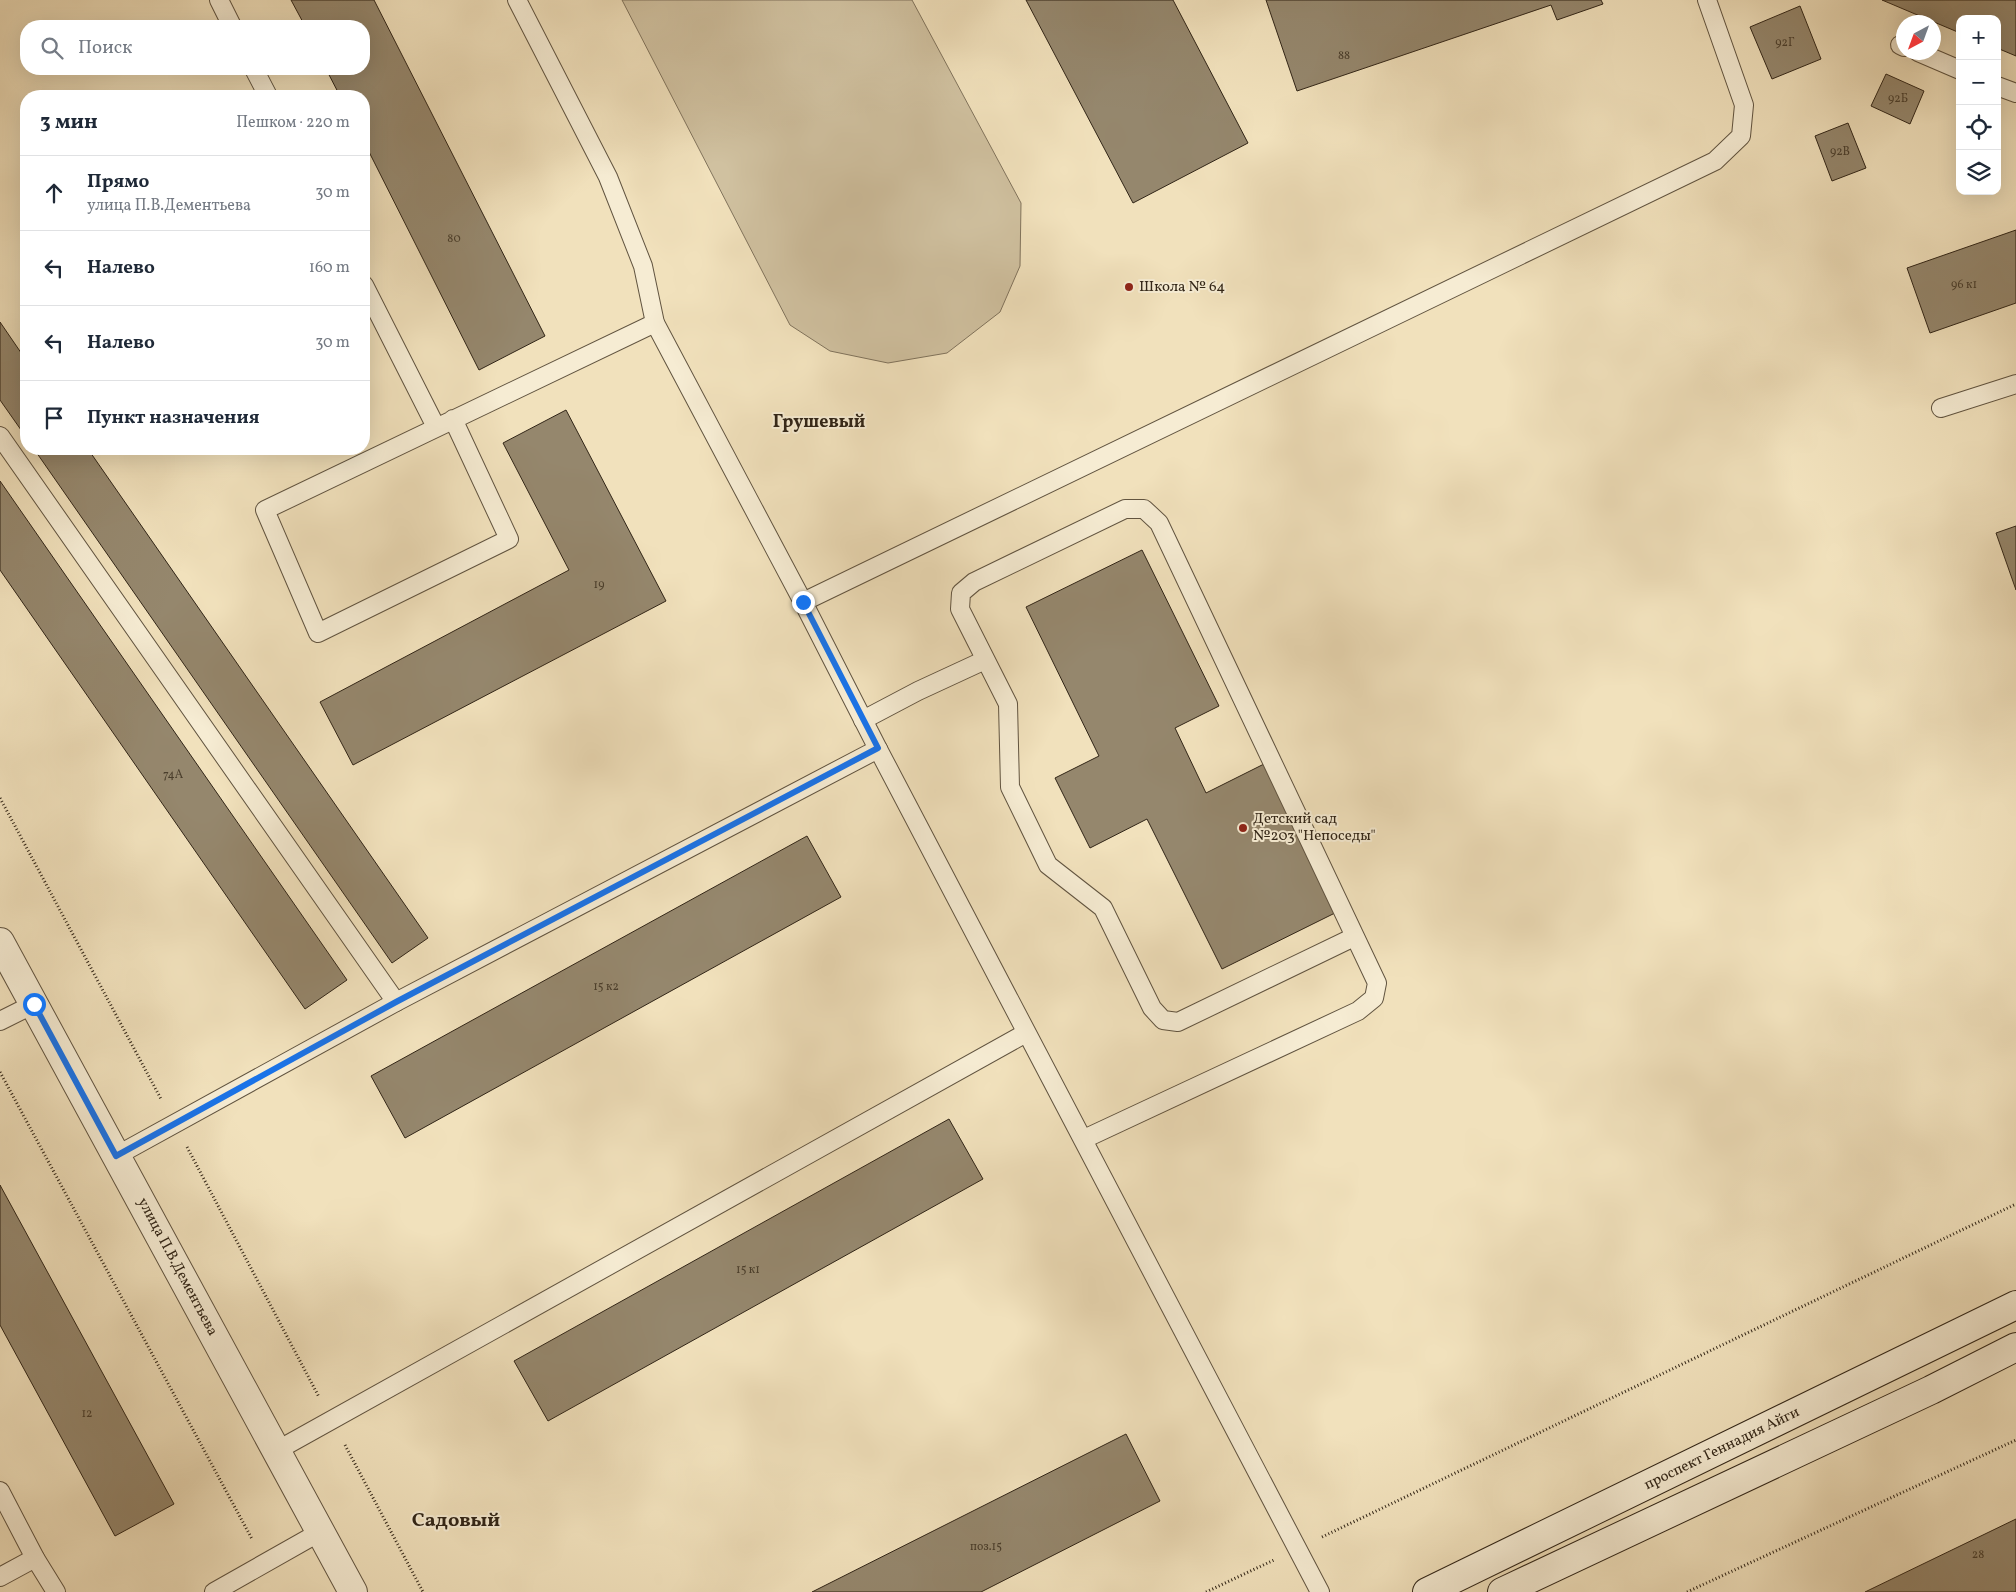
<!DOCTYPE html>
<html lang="ru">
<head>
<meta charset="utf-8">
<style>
  body { margin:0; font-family:Vollkorn,serif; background:#f2f2f3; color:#1f2937 }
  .controls { position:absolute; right:15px; top:15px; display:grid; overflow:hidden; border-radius:10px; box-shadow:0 5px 20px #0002 }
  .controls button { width:45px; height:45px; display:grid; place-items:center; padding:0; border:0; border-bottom:1px solid #e0e1e3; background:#fff; color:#1f2937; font:25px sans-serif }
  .compass { position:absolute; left:1896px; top:15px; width:45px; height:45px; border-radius:50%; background:#fff; box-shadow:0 5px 20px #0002; rotate:221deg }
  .stop { position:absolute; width:15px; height:15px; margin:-11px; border:4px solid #1a73e8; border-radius:50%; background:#fff }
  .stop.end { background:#1a73e8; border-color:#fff; box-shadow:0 1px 5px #0008 }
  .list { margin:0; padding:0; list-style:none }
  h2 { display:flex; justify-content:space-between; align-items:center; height:65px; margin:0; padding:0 20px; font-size:21px }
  h2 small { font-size:16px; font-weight:400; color:#747a83 }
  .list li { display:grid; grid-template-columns:32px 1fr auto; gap:15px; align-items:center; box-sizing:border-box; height:75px; padding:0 20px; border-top:1px solid #e0e1e3 }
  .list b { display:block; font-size:19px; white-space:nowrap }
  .list p { margin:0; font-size:16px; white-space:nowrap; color:#747a83 }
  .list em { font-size:16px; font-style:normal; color:#747a83 }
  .icon { flex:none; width:28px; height:28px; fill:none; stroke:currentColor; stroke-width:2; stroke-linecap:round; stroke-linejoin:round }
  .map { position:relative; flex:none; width:2016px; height:1592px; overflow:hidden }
  .search { position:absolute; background:#fff; box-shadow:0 5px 20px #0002; left:20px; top:20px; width:350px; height:55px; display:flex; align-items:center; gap:12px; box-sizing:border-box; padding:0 18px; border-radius:20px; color:#747a83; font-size:19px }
  .panel { position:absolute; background:#fff; box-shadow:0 5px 20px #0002; left:20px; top:90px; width:350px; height:365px; border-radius:20px }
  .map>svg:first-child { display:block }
  .pitch { fill:#d0c1a0; stroke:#80735c }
  .building { fill:#95876d; stroke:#312517 }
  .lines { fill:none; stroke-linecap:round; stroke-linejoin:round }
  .service-casing { stroke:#615440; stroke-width:20 }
  .tertiary-casing { stroke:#615440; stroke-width:30 }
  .secondary-casing { stroke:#312517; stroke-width:30 }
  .path { stroke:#312517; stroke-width:3; stroke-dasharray:1 2.5; stroke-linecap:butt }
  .service { stroke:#f6ecd3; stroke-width:18 }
  .tertiary { stroke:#f6ecd3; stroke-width:28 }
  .secondary { stroke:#f6ecd3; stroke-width:28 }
  .route { stroke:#1a73e8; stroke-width:6 }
  .poi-dot { fill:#8f2418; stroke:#f6ecd3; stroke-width:2 }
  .labels { text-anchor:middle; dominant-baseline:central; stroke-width:4; stroke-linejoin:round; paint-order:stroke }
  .number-label { font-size:12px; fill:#4a3e2c }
  .poi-label { font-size:15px; fill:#312517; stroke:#f6ecd3; text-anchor:start }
  .street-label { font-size:15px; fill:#312517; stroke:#f6ecd3 }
  .quarter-label { font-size:18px; font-weight:bold; fill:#312517; stroke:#f6ecd3 }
  .district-label { font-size:20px; font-weight:bold; fill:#312517; stroke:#f6ecd3 }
</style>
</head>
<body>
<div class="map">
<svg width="2016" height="1592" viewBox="0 0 2016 1592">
  <rect width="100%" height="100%" fill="#f1e1bc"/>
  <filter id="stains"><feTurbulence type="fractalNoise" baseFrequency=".004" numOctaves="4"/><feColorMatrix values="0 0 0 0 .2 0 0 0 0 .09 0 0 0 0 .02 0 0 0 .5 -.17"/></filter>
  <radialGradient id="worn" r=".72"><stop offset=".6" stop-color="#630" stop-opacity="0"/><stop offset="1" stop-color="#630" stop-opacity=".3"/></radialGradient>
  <path class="pitch" d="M622 0H912L1021 203 1020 266 1000 312 947 353 888 363 830 351 790 325Z"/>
  <g class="building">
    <path d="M291 0H374L545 336 479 370 364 142V96H340L326 69H364V26H305Z"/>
    <path d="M1026 0H1173L1248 143 1133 203Z"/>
    <path d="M1266 0H1601L1603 4 1557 20 1551 5 1297 91Z"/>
    <path d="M1882 0H2016V56L1997 48V19H1960V33Z"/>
    <path d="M1800 6 1821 59 1772 79 1750 27Z"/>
    <path d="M1886 74 1924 91 1910 124 1871 106Z"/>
    <path d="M1848 123 1866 168 1832 181 1815 136Z"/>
    <path d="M2016 230V303L1930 333 1907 268Z"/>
    <path d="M0 322 26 360V437L0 400Z"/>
    <path d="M566 410 666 601 353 765 320 702 569 570 503 443Z"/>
    <path d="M34 449H88L428 938 392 963Z"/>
    <path d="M0 481 347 980 305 1009 0 570Z"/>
    <path d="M2016 526V590L1996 533Z"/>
    <path d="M1142 550 1219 706 1175 728 1206 793 1266 763 1339 911 1222 969 1147 819 1090 848 1055 778 1099 756 1026 607Z"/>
    <path d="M807 836 841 897 405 1138 371 1076Z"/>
    <path d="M949 1119 983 1179 548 1421 514 1361Z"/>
    <path d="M0 1185 174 1504 115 1536 0 1325Z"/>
    <path d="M1126 1434 1160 1501 981 1592H812Z"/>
    <path d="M2016 1519V1592H1865Z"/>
  </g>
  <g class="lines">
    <g class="service-casing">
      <g id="service">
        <path d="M219 0 232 26"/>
        <path d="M517 0 608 177 643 266 655 323 803 602 878 749 1320 1592"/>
        <path d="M1900 45 1904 47"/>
        <path d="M1918 52 1960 70"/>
        <path d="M254 69 268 96"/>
        <path d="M1997 86 2016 93"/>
        <path d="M364 285 436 427"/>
        <path d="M1941 408 2016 384"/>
        <path d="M453 419 509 539 318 633 265 510 655 323"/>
        <path d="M0 436 396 1002"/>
        <path d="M803 602 1715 161 1741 136 1744 105 1707 0"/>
        <path d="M863 720 918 691 985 660"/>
        <path d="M0 1021 34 1004"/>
        <path d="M1084 1139 1358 1011 1374 998 1377 983 1159 523 1144 509H1125L974 582 961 593 960 609 1008 704 1010 787 1048 865 1103 908 1152 1008 1163 1020 1178 1022 1354 937"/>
        <path d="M116 1156 396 1002 878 749"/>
        <path d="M276 1451 1026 1033"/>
        <path d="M0 1491 35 1558 56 1592"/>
        <path d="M0 1577 35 1558"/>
        <path d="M214 1592 320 1532"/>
      </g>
    </g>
    <g class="tertiary-casing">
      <path id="tertiary" d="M0 942 353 1592"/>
    </g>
    <g class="secondary-casing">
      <g id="secondary">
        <path d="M1427 1592 2016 1305"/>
        <path d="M1502 1592 1931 1390 2016 1347"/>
      </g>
    </g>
    <g class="path">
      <path d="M0 798 161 1099"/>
      <path d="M0 1072 252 1539"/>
      <path d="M187 1147 319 1397"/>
      <path d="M345 1445 423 1592"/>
      <path d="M1322 1537 2016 1204"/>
      <path d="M1206 1592 1274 1560"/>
      <path d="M1687 1592 2016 1440"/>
    </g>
    <use href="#service" class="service"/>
    <use href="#tertiary" class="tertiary"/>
    <use href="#secondary" class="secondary"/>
  </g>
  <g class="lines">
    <path class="route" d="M34 1004 116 1156 396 1002 878 748 803 602"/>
  </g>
  <g class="poi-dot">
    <circle cx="1129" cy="287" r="5"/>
    <circle cx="1243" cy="828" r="5"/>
  </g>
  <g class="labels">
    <g class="number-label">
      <text x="1785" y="43">92Г</text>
      <text x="1344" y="56">88</text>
      <text x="1898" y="99">92Б</text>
      <text x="1840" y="152">92В</text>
      <text x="454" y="239">80</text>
      <text x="1964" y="285">96 к1</text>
      <text x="599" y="585">19</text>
      <text x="173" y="775">74А</text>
      <text x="606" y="987">15 к2</text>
      <text x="748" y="1270">15 к1</text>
      <text x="87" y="1414">12</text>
      <text x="986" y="1547">поз.15</text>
      <text x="1978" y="1555">28</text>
    </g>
    <g class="poi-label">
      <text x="1139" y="287">Школа № 64</text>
      <text x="1253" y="819">Детский сад<tspan x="1253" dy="17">№203 "Непоседы"</tspan></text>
    </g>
    <g class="street-label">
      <text transform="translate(177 1267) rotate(62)">улица П.В.Дементьева</text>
      <text transform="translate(1722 1449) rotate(-26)">проспект Геннадия Айги</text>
    </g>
    <g class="quarter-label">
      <text x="819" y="422">Грушевый</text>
    </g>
    <g class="district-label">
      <text x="456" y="1521">Садовый</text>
    </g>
  </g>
  <rect width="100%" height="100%" filter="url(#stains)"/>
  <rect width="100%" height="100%" fill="url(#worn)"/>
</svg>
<div class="controls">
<button>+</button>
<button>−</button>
<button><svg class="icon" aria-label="locate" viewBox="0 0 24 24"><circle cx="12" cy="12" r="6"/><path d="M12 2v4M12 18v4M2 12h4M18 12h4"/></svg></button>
<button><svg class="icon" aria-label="layers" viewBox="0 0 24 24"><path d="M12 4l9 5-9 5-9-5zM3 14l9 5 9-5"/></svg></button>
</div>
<svg class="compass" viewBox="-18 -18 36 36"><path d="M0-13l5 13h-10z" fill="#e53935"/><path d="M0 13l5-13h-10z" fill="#747a83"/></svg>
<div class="stop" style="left:34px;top:1004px"></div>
<div class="stop end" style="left:803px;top:602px"></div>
<div class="search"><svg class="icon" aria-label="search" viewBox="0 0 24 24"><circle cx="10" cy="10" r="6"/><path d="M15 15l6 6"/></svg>Поиск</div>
<section class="panel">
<h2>3 мин<small>Пешком · 220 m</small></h2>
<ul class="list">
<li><svg class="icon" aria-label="ahead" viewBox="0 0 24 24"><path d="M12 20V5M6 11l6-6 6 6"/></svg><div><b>Прямо</b><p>улица П.В.Дементьева</p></div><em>30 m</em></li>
<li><svg class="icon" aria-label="left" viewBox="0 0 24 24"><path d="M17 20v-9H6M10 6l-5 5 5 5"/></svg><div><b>Налево</b></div><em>160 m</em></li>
<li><svg class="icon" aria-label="left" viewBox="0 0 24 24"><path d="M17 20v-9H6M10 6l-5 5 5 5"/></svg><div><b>Налево</b></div><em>30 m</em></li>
<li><svg class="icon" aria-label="arrive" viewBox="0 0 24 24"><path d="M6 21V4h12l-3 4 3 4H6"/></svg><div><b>Пункт назначения</b></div></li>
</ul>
</section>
</div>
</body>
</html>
